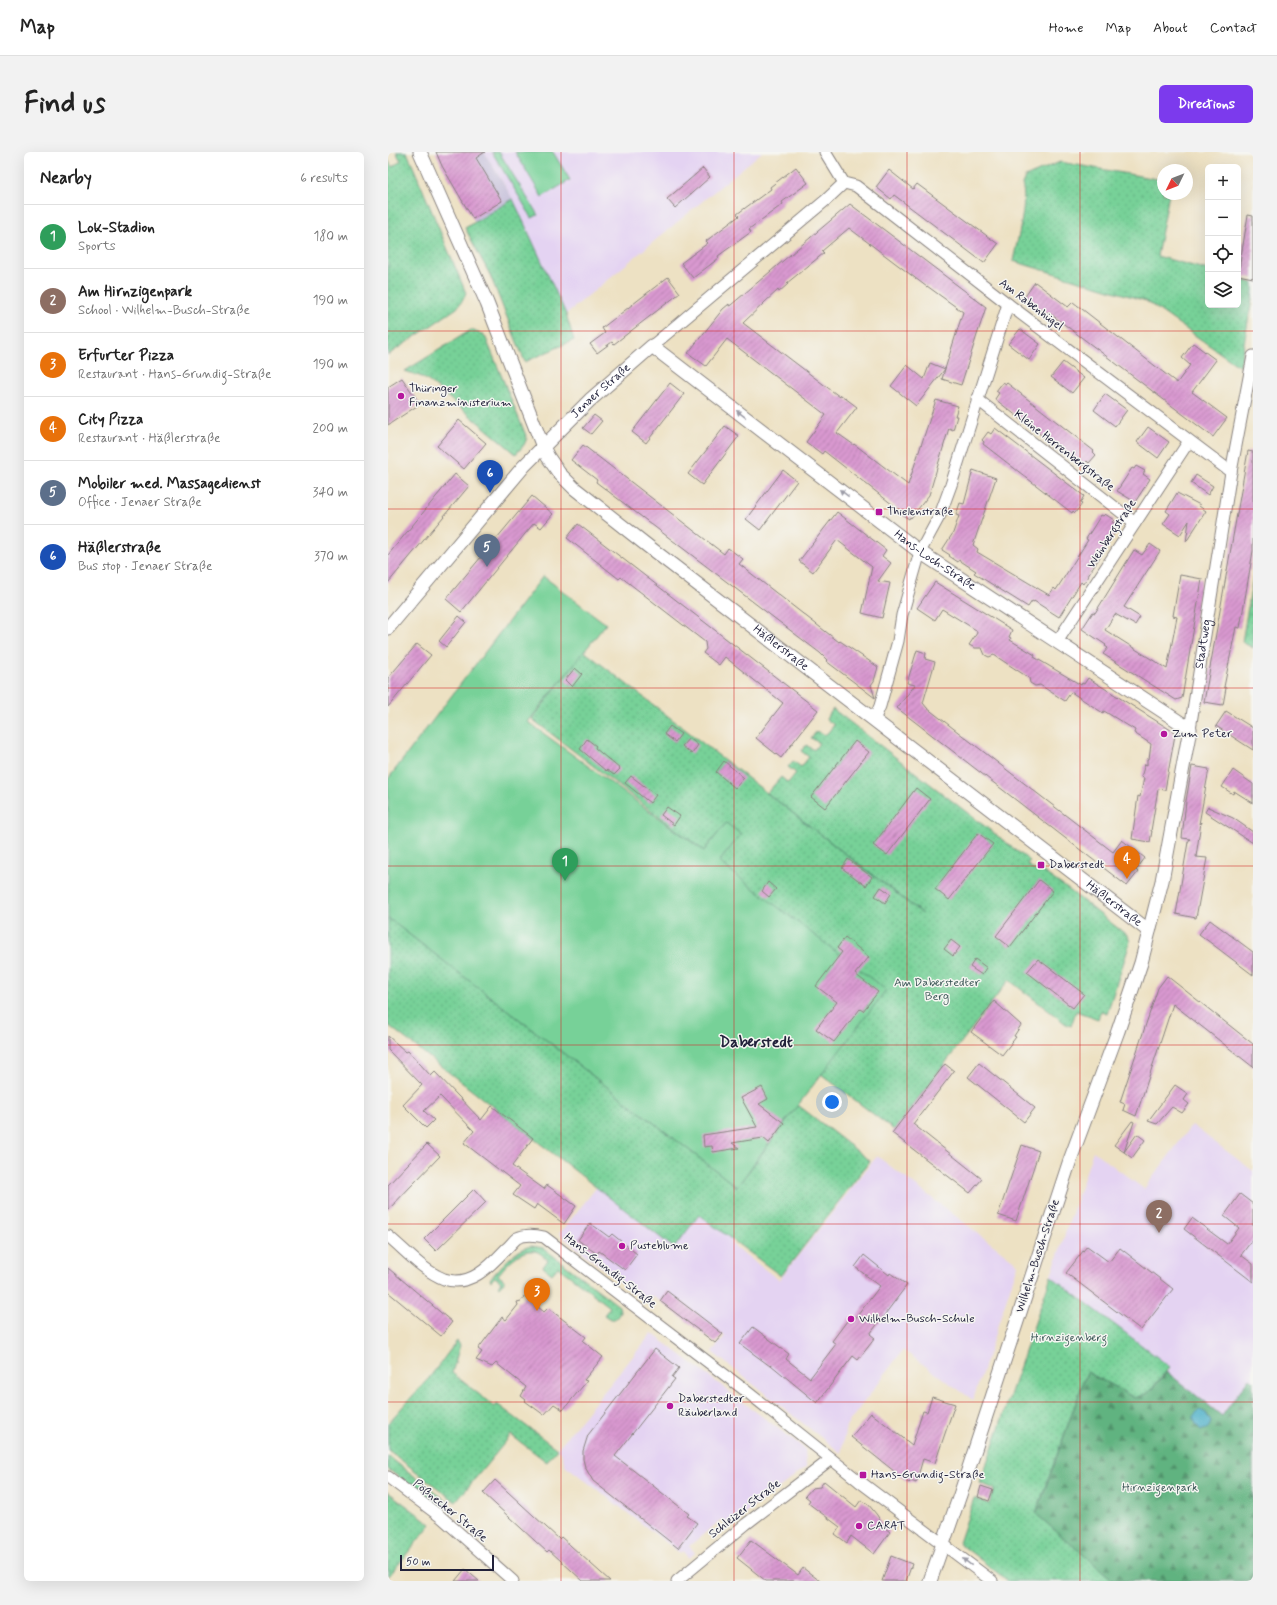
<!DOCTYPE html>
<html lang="en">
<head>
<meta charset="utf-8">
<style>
  body { margin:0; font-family:Mynerve,sans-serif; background:#f2f2f2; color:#222 }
  .controls { position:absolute; right:12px; top:12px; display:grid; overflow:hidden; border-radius:6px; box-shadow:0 4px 16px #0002 }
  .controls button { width:36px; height:36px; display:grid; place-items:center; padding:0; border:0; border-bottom:1px solid #e0e0e0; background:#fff; color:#222; font:20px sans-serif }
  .compass { position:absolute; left:769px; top:12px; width:36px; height:36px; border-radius:50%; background:#fff; box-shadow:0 4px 16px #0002; rotate:227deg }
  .scale { position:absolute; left:12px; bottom:10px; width:94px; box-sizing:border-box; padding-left:4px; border:2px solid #22223b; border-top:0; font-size:11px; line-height:14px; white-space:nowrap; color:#22223b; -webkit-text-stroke:3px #f6f6f2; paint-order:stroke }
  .you { position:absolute; left:444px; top:950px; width:14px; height:14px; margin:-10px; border:3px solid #fff; border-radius:50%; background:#1a73e8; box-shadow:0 0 0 6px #1a73e833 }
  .badge { display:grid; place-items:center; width:26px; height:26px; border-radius:50%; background:#7c3aed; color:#fff; font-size:13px; font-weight:700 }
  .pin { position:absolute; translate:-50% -33px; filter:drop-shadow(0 1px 2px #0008) }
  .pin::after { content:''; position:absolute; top:21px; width:14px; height:12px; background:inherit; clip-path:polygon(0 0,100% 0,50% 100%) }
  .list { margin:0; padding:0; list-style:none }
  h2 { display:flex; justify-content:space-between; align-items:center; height:52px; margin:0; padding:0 16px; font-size:17px }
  h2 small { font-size:13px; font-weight:400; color:#767676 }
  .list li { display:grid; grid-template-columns:26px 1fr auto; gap:12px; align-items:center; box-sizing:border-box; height:64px; padding:0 16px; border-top:1px solid #e0e0e0 }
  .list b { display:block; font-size:15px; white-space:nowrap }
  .list p { margin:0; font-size:13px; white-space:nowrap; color:#767676 }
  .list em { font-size:13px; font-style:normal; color:#767676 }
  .icon { flex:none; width:22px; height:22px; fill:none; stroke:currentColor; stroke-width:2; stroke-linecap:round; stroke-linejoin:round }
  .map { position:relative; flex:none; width:865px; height:1429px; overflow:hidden; border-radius:6px }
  header { display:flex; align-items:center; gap:24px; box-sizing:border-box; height:56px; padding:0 20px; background:#fff; border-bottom:1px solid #e0e0e0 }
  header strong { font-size:19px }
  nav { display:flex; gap:22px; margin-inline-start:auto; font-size:14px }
  .intro { display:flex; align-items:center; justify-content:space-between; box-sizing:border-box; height:96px; padding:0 24px }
  h1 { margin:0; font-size:28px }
  .button { padding:10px 18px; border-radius:6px; background:#7c3aed; color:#fff; font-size:14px; font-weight:700 }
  main { display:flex; gap:24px; padding:0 24px }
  aside { flex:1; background:#fff; border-radius:6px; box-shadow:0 4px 16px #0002 }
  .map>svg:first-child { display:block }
  .built { fill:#e4d3f2 }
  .industrial { fill:#c6c0da }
  .grass { fill:url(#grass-dots); stroke:#4c7a6a }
  .forest { fill:url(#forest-firs); stroke:#426a5e }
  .pitch { fill:#77d198; stroke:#4c7a6a }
  .water { fill:#49afc8; stroke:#366882 }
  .building { fill:url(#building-hatch) }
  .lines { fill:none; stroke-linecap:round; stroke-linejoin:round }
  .minor-casing { stroke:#88827f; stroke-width:13 }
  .tertiary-casing { stroke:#88827f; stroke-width:15 }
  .minor { stroke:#fff; stroke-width:11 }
  .tertiary { stroke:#fff; stroke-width:13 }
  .oneway { fill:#9c9ca7 }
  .grid { fill:none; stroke:#d62828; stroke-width:1; stroke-opacity:0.55 }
  .poi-dot { fill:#b5179e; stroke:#f6f6f2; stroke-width:1.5 }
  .labels { text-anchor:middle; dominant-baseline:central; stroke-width:3; stroke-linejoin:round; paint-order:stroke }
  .street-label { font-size:12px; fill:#22223b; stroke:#f6f6f2 }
  .poi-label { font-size:12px; fill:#22223b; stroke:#f6f6f2; text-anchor:start }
  .park-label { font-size:12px; fill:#3c5757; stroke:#f6f6f2 }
  .district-label { font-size:16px; font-weight:bold; fill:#22223b; stroke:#f6f6f2 }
</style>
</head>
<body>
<header>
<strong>Map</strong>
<nav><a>Home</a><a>Map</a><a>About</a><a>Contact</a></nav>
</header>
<div class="intro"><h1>Find us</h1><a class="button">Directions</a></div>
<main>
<aside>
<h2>Nearby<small>6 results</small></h2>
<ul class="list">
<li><span class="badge" style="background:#2e9e5b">1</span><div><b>Lok-Stadion</b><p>Sports</p></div><em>180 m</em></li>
<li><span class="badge" style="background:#8d6e63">2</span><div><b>Am Hirnzigenpark</b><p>School · Wilhelm-Busch-Straße</p></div><em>190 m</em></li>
<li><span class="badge" style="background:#e8710a">3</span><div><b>Erfurter Pizza</b><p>Restaurant · Hans-Grundig-Straße</p></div><em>190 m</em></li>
<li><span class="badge" style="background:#e8710a">4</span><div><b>City Pizza</b><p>Restaurant · Häßlerstraße</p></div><em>200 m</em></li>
<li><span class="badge" style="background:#5c6f8a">5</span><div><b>Mobiler med. Massagedienst</b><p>Office · Jenaer Straße</p></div><em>340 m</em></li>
<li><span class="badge" style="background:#1a4fb4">6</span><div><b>Häßlerstraße</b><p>Bus stop · Jenaer Straße</p></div><em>370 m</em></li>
</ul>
</aside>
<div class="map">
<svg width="865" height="1429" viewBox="0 0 865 1429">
  <defs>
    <pattern id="grass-dots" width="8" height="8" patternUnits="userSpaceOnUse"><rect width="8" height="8" fill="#77d198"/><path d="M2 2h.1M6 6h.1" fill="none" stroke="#67b384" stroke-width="1.8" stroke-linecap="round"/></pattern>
    <pattern id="forest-firs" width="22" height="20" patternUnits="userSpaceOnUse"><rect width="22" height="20" fill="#61b380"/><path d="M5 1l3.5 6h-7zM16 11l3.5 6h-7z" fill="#50916a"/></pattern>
    <pattern id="building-hatch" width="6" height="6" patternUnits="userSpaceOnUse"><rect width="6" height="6" fill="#d999d0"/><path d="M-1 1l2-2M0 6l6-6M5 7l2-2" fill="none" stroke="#b07caa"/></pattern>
  </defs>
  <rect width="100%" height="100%" fill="#f6f6f2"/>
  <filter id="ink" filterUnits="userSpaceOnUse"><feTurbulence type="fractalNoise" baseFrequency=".025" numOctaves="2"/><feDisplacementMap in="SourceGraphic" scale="8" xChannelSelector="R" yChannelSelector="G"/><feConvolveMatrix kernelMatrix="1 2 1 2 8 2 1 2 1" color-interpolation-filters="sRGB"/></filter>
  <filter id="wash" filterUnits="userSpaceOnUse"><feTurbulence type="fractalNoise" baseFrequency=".012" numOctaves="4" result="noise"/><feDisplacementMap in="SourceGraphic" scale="16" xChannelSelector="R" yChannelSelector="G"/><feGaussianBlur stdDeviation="0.9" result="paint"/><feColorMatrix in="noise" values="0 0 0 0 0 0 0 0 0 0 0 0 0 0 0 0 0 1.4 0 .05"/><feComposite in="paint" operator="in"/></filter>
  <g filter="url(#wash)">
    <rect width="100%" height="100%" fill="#ede1c3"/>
    <g class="built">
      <path d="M96 0H374L178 162 125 47Z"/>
      <path d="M804 973 865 1019V1229L861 1226 834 1264 779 1220 782 1216 663 1124 705 999 756 1037Z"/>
      <path d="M489 1004 630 1112 585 1248 515 1198 458 1274 453 1301 324 1200 337 1184 335 1182 279 1139 272 1149 265 1144 259 1151 171 1082 209 1035 285 1096 311 1063 345 1088 343 1092 391 1128Z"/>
      <path d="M264 1181 417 1297 418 1315 340 1375 334 1367 301 1394 307 1401 300 1406 295 1399 292 1401 177 1313 173 1300 169 1297Z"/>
    </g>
    <path class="industrial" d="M48 0H96L125 47 87 70 54 14Z"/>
    <g class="grass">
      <path d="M8 0H19L78 141 76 146 69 156 0 203V8L4 15 13 9Z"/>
      <path d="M672 10 775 28V42H781L769 104 820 118V153H850V127L865 131V141L852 215 758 149 625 109C629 89 640 51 634 32L637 25Z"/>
      <path d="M125 47 178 162 186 188 137 210 102 123 77 76Z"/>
      <path d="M83 178H86L97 184 139 286 136 293 128 302 43 231 34 225 17 219Z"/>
      <path d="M865 426V496L854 490Z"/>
      <path d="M196 499 535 762 379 641 393 625 400 631 408 621 400 615 405 609 413 615 421 605 413 599 418 593 426 598 431 591 423 586 429 579 437 584 446 573 438 567 445 557 642 709 639 712 649 720 651 717 681 738 740 784 742 789 741 794 719 861 713 859 710 867 688 859 683 874 678 872 621 828 506 978 433 922 497 839 331 710 353 682 338 671 316 699 144 567Z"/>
      <path d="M0 766 349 1035 410 953 482 1009 393 1124 311 1063 286 1096 0 873Z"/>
      <path d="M143 1094 155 1096 231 1154 232 1159C229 1169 224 1169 216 1163L222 1155 170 1115 164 1122 155 1115 160 1108C157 1106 154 1102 150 1100 134 1094 119 1112 110 1123L117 1129 111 1135 110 1134 113 1130 107 1125 103 1129 102 1127C113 1115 126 1098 143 1094Z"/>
      <path d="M663 1124 782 1215 760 1241 747 1246 699 1220 648 1361 726 1429H620L571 1391 586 1346 601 1352 607 1337 592 1331Z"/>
      <path d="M69 1189 72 1193 64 1221 107 1255 109 1252 169 1297 159 1310 123 1283 68 1350 0 1298V1271L41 1226Z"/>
      <path d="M0 1304 60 1350 54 1358 0 1317Z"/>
      <path d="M0 1340 43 1372 1 1424H0Z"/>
    </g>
    <path class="forest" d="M699 1220 747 1246 760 1241 779 1220 834 1264 861 1226 865 1229V1429H726L648 1362Z"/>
    <g class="pitch">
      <path d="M104 0H111L150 63 144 66Z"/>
      <path d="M127 0H165L182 28 154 45Z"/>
      <path d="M155 424 218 472 140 570 316 699 338 671 353 682 331 710 498 838 381 991 349 1035 0 766V627Z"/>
    </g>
    <path class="water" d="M812 1258 818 1261 823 1270C821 1276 819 1278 813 1278 806 1271 802 1263 812 1258Z"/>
    <g id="blocks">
      <g class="building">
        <path d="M48 0H97L88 6 114 49 85 67 54 14Z"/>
        <path d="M408 15 420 31 394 50 395 52 361 77 363 80 330 104 331 106 305 126 293 111 320 91 318 89 351 64 349 62 383 37 382 35Z"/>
        <path d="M315 16 322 25 287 56 279 47Z"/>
        <path d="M501 18 525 37 529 32 610 92 596 111 506 43 503 47 488 35Z"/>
        <path d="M462 52 598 155 573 233 554 227 557 217 528 254 503 234 519 213 536 227 542 211 557 217 575 160 539 134V135L461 76 434 99 436 101 399 131 400 132 391 140 390 138 377 150 355 171 452 245 453 243 469 255 449 281 466 293V292L520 333 548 248 570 254 567 264H569L565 278 561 276 541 343 523 366 522 365 521 367 513 362 514 360 436 299 434 302 418 290 438 263 339 187 318 214 300 201 335 157 341 152V154L343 153Z"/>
        <path d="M860 63 865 64V126L850 123Z"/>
        <path d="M280 125 292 141 226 192 224 190 209 201 202 192 217 181 214 176Z"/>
        <path d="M647 130 680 155 685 150 789 231 802 213 794 206 805 191 828 208 804 240 839 266 825 285 660 160 658 162 636 146Z"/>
        <path d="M632 177 652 192 641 208 620 192Z"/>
        <path d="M675 210 696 226 684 241 663 225Z"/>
        <path d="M14 226 32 252 0 273V235Z"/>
        <path d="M615 230 618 232 619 231 706 299 705 300 708 303 701 311 699 309 694 315 607 247 611 241 608 239Z"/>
        <path d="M282 231 296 242 258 291 244 280Z"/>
        <path d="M717 242 739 258 727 274 706 258Z"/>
        <path d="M206 263 214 269 203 282 195 276Z"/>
        <path d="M71 268 98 291 76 317 49 294Z"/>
        <path d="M337 274 351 284 314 333 300 322Z"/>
        <path d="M760 275 781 290 770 306 749 290Z"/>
        <path d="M607 276 696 344 692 351 694 352 687 361 685 359 684 361 595 292 596 290 594 288 600 280 603 282Z"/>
        <path d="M195 293 336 402 340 396 355 407 351 412 451 490 452 489 490 515 486 529 483 533 487 546 438 509 439 508 432 501 208 330 209 328 183 308Z"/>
        <path d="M860 299 865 300V399L852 476 848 475 836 535 838 536 835 553 816 550Z"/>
        <path d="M748 314 757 319 755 322 762 327 747 350 729 339 744 316 746 317Z"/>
        <path d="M395 318 409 329 372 378 358 367Z"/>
        <path d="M585 318 608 326 585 393 590 397 589 400 661 443 666 436 668 438 700 388 698 387 713 363 715 364 717 362 726 368 724 370 731 374 695 432 693 430 671 465 646 449V450L644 449 640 455 586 421 588 419 571 408 570 410 561 404 562 403 554 398 565 381 571 364 568 363 572 351 576 352Z"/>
        <path d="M67 322 81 334 0 431V403Z"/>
        <path d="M808 323 825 334 820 343 803 331Z"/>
        <path d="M789 341 812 353 811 354 818 359 798 390 801 369 792 383 775 372 782 362 778 359Z"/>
        <path d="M144 344 165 362 153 376 146 371 73 460 58 447Z"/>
        <path d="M449 360 498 398 494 404 503 411 490 429 502 431 494 466 474 461 484 415 449 388 425 420 411 409Z"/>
        <path d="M190 372 430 558 393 606 368 586 395 551 337 505 331 513 315 501 318 497 317 490 233 425 231 427 179 386Z"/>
        <path d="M762 392 772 399 736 455 752 465 747 473 727 462 717 478 779 517 789 465 785 464 792 423 814 427 794 546 788 548 715 502 720 496 717 494 718 493 694 477 705 460 707 461 746 398 754 403Z"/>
        <path d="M547 430 624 478 621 485 623 486 622 488 647 503 646 505 693 533 694 531 696 532 700 526 786 580 787 583 777 638 770 637 763 679H764L762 690 744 687 750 644 752 645 756 626 753 625 757 612 759 613V607H761L763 592 746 581 747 578 716 559 715 561 683 540 677 549 652 533 647 534 642 531 641 526 606 503 601 505 597 503 594 496H587L581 493 589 481 588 478 554 457 547 468 529 456Z"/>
        <path d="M71 464 78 470 58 495 51 489Z"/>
        <path d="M29 492 43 503 0 555V526Z"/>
        <path d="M529 498 538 501 537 507 547 510 535 551 539 556 725 700 734 688 757 706 748 718 750 720 739 734 509 556 527 533 519 531Z"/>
        <path d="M187 516 194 522 184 535 177 528Z"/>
        <path d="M838 559 865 576V598L828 574Z"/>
        <path d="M282 574 293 582 287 590 276 582Z"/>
        <path d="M301 586 310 593 304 602 294 594Z"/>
        <path d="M199 587 208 594 207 596 232 617 226 623 219 618 218 619 192 597Z"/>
        <path d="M467 589 481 600 437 656 423 645Z"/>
        <path d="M336 609 356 626 347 636 328 620Z"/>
        <path d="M804 614 821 617 811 672 813 670 808 705 819 706 808 766 788 762 800 690 802 687 794 686 798 649Z"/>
        <path d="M845 618 865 632V651L846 639 845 642 834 635Z"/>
        <path d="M243 624 268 643 262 651 237 631Z"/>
        <path d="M528 636 542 647 499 703 485 693Z"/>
        <path d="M279 655 292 664 286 673 273 663Z"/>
        <path d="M820 655 845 666 865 680V691L817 660Z"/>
        <path d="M590 681 605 692 561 748 547 737Z"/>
        <path d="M460 707 484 725 478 734 454 716Z"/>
        <path d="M651 728 665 739 622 795 608 784Z"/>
        <path d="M380 730 388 737 381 745 374 739Z"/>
        <path d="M493 735 503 742 497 751 487 744Z"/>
        <path d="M822 768 865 800V823L811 782Z"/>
        <path d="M457 785 481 805 467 822 490 840 475 859 472 857 446 890 428 877 449 850 428 834 454 800 449 796Z"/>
        <path d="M563 788 572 795 565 804 556 797Z"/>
        <path d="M587 807 599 816 594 823 582 815Z"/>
        <path d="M650 807 696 842 685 856 639 820Z"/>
        <path d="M779 824 865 892V915L785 852 748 964 735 958 737 952 732 950 770 836Z"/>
        <path d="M606 849 633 873 626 884 628 885 614 903 583 880Z"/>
        <path d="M0 884 18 900 20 899 43 924 47 920 93 968 104 954 145 986 124 1014 156 1037 159 1033 188 1054 176 1072 149 1052 146 1057 125 1043 132 1034 76 991 86 979 52 944 36 959 46 968 38 976 15 953 34 933 0 898Z"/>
        <path d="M591 911 647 956 636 970 580 925Z"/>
        <path d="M557 912 566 919 525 972 594 1027 582 1041 504 981Z"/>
        <path d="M787 933 800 942 796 948 801 952 794 961 784 955 769 972 760 969Z"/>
        <path d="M374 935 380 947 371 952 396 971 381 991 375 986 344 991 351 996 325 1000 324 994 316 995 315 983 369 975 353 946Z"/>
        <path d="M744 969 746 970 736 1000 726 993Z"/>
        <path d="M749 982 757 988 744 1006 736 1000Z"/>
        <path d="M39 992 52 1004 0 1058V1033Z"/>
        <path d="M634 993 651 999 628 1069 610 1063Z"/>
        <path d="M86 1037 98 1050 48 1099 36 1087Z"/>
        <path d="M852 1042 865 1052V1087L853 1103 865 1112V1130L796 1077 804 1066 839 1092 851 1076 836 1064Z"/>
        <path d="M202 1071 221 1085 224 1082 249 1102 237 1118 211 1099 209 1102 190 1088Z"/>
        <path d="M699 1094 721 1110 732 1096 785 1137 753 1178 678 1121Z"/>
        <path d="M476 1103 501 1123 502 1121 519 1133 482 1182 487 1186 470 1208 465 1204 429 1251 383 1213 382 1214 352 1192 365 1175 401 1202 398 1207 422 1226 448 1192 444 1189 462 1165 466 1168 492 1134 467 1115Z"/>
        <path d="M0 1116 64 1170 53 1184 0 1140Z"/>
        <path d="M279 1139 335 1182 327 1191 272 1149Z"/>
        <path d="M137 1144 156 1160 160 1156 198 1185 195 1189 215 1205 196 1228 199 1229 175 1258 166 1252 156 1263 137 1249 138 1248 133 1244 138 1235 108 1211 104 1215 88 1208 94 1200 90 1197 114 1165 118 1168 130 1153 129 1150 133 1149Z"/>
        <path d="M267 1197 291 1216 284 1225 287 1227 227 1304 301 1362 299 1364 309 1371 290 1396 205 1329 197 1315 195 1307V1299L200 1283Z"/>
        <path d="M544 1245 567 1252 547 1311 535 1307 528 1331 523 1329 521 1331 463 1285 483 1261 524 1293 535 1259 539 1260Z"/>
        <path d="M107 1328 171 1387 173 1385 222 1429H195L161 1398 159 1400 95 1341Z"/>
        <path d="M436 1329 468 1355 473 1348 480 1352 489 1363 496 1375 502 1380 486 1402 463 1384 459 1391 447 1382 452 1375 420 1351 422 1348 417 1344 424 1336 432 1335Z"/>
        <path d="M593 1334 605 1338 601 1349 590 1345Z"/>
        <path d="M363 1388 410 1423 415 1416 432 1429H378L349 1406Z"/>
        <path d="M503 1404 524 1412 518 1429H494Z"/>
        <path d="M77 1417 91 1429H67Z"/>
      </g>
    </g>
  </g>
  <g filter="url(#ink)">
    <use href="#blocks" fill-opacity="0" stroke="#88827f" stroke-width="1"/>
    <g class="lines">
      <g class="minor-casing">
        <g id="minor">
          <path d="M437 0 456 31 468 34 620 152 843 320"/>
          <path d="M264 194 438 48 456 31"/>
          <path d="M589 247 747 371"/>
          <path d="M669 490 801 289"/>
          <path d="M486 568 492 554 510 489 514 463 532 400 552 363 563 333 620 152"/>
          <path id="s1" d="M802 577 843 320 865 204"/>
          <path d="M0 1084C17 1098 35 1119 56 1127 82 1136 102 1114 118 1097 122 1094 125 1089 129 1086 137 1082 148 1083 156 1085L358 1239 471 1329 604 1429"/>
          <path d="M0 1325 53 1365 125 1429"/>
          <path d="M289 1429 358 1372 443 1307"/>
        </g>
      </g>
      <g class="tertiary-casing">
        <g id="tertiary">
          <path id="s2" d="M32 0 99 151 155 295 160 305 171 321 186 336 261 395 761 779"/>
          <path id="s3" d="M0 476 136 314 202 248 264 194 532 400 802 577 774 729 753 811 730 879 682 1008 572 1343 542 1429"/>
        </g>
      </g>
      <use href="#minor" class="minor"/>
      <use href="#tertiary" class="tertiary"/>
    </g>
    <defs><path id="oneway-solid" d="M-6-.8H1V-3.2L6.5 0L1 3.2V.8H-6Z"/></defs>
    <g class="oneway">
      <use href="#oneway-solid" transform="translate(353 262) rotate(-143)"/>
      <use href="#oneway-solid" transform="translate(456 341) rotate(-142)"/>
      <use href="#oneway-solid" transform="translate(579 1410) rotate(-142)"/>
    </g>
  </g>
  <path class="grid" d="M173 0V1429M346 0V1429M519 0V1429M692 0V1429M0 179H865M0 357H865M0 536H865M0 714H865M0 893H865M0 1072H865M0 1250H865"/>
  <g class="poi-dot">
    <circle cx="13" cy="244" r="4"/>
    <rect x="487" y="356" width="8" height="8" rx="2"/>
    <circle cx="776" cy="582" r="4"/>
    <rect x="649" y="709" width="8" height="8" rx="2"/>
    <circle cx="234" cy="1094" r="4"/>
    <circle cx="463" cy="1167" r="4"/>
    <circle cx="282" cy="1254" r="4"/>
    <rect x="471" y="1319" width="8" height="8" rx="2"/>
    <circle cx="471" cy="1374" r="4"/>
  </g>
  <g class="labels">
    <g class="street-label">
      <text transform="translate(643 153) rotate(37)">Am Rabenhügel</text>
      <text stroke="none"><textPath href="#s3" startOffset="319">Jenaer Straße</textPath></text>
      <text transform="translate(676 299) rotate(38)">Kleine Herrenbergstraße</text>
      <text transform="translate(724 382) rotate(-57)">Weinbergstraße</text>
      <text stroke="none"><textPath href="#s3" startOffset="742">Hans-Loch-Straße</textPath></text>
      <text stroke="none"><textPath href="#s1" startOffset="86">Stadtweg</textPath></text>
      <text stroke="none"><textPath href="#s2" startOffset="633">Häßlerstraße</textPath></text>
      <text stroke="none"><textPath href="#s2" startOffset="1053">Häßlerstraße</textPath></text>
      <text transform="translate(650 1104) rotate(-72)">Wilhelm-Busch-Straße</text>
      <text transform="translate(222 1119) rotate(38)">Hans-Grundig-Straße</text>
      <text transform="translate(357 1357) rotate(-38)">Schleizer Straße</text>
      <text transform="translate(62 1359) rotate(39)">Pößnecker Straße</text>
    </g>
    <g class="poi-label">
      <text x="21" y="237">Thüringer<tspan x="21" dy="14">Finanzministerium</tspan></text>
      <text x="499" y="360">Thielenstraße</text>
      <text x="784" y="582">Zum Peter</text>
      <text x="661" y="713">Daberstedt</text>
      <text x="242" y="1094">Pusteblume</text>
      <text x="471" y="1167">Wilhelm-Busch-Schule</text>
      <text x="290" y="1247">Daberstedter<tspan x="290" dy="14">Räuberland</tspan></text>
      <text x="483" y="1323">Hans-Grundig-Straße</text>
      <text x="479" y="1374">CARAT</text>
    </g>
    <g class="park-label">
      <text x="549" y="831">Am Daberstedter<tspan x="549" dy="14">Berg</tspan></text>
      <text x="681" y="1186">Hirnzigenberg</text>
      <text x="772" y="1336">Hirnzigenpark</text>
    </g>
    <g class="district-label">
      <text x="368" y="890">Daberstedt</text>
    </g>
  </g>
</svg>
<div class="controls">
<button>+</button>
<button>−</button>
<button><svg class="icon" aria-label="locate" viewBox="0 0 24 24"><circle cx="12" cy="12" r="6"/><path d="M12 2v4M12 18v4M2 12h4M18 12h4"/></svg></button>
<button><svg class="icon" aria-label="layers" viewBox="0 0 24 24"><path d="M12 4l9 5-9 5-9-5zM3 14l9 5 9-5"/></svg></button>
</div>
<svg class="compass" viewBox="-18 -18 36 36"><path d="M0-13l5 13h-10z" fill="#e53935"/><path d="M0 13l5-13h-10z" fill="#767676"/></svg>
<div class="scale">50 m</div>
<div class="you"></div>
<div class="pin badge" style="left:177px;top:729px;background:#2e9e5b">1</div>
<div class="pin badge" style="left:771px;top:1081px;background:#8d6e63">2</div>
<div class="pin badge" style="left:149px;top:1159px;background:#e8710a">3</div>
<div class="pin badge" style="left:739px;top:727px;background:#e8710a">4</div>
<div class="pin badge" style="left:99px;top:415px;background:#5c6f8a">5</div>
<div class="pin badge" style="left:102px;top:341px;background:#1a4fb4">6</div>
</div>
</main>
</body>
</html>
